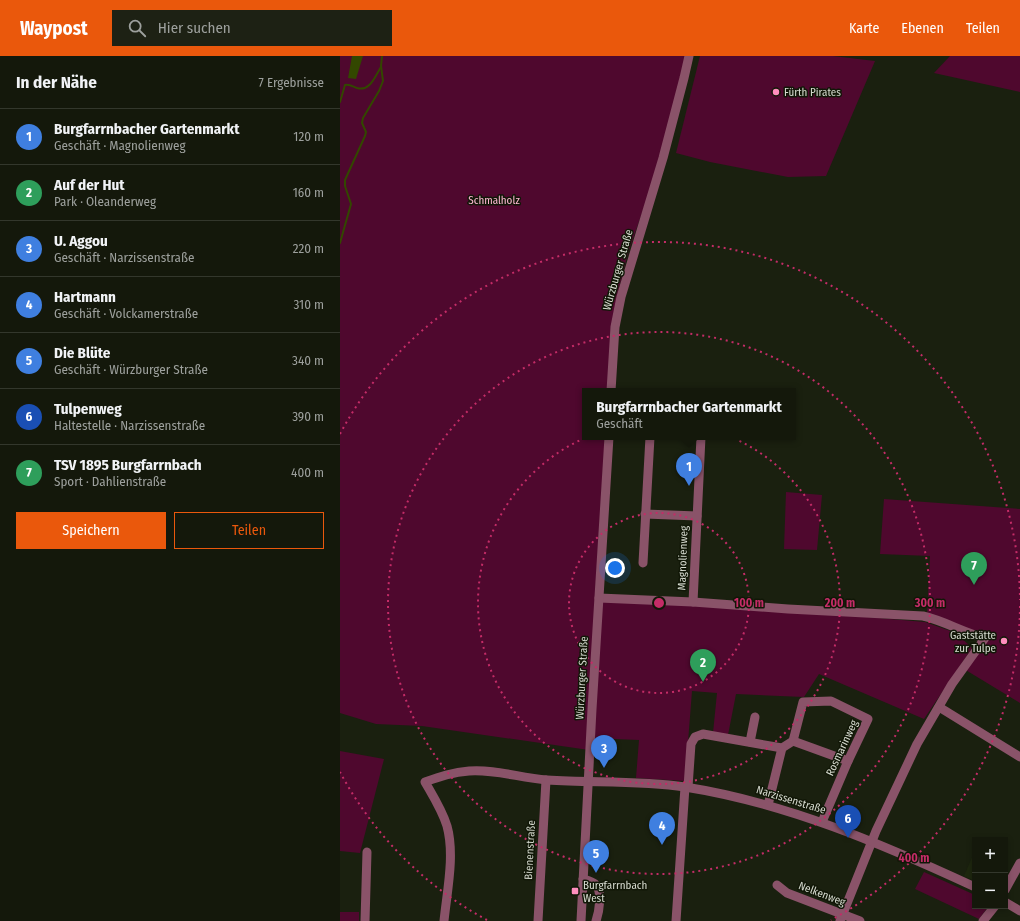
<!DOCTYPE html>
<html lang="de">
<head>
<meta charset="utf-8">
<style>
  body { margin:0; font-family:"Fira Sans Condensed",sans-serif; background:#1d2114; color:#f1f3f6 }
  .controls { position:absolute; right:12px; bottom:12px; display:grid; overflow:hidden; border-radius:0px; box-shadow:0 2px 6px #0003 }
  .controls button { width:36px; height:36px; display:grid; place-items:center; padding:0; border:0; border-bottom:1px solid #33372c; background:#14180b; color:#f1f3f6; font:20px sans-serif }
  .you { position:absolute; left:275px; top:512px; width:14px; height:14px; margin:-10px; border:3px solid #fff; border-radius:50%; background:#1a73e8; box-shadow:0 0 0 6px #1a73e833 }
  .badge { display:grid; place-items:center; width:26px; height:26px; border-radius:50%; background:#ea580c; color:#fff; font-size:13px; font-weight:700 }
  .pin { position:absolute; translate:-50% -33px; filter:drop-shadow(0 1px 2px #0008) }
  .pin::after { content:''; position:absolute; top:21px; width:14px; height:12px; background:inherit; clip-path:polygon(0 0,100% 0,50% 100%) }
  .popup { position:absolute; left:242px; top:332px; width:214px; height:52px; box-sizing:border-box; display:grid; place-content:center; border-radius:0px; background:#14180b; filter:drop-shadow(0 1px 3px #0005); font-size:13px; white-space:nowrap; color:#9da09d }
  .popup b { font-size:15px; color:#f1f3f6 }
  .popup::after { content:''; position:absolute; left:50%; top:100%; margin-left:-8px; border:8px solid transparent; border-top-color:#14180b }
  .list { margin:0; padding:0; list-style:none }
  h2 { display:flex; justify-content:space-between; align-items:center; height:52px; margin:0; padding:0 16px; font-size:17px }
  h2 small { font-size:13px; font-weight:400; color:#9da09d }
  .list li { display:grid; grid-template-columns:26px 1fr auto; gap:12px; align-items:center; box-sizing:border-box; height:56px; padding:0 16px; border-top:1px solid #33372c }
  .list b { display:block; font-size:15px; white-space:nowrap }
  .list p { margin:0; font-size:13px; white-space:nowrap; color:#9da09d }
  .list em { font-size:13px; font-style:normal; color:#9da09d }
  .actions { display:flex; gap:8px; padding:12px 16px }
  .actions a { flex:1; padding:9px 0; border:1px solid #ea580c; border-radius:0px; text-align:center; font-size:14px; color:#ea580c }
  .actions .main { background:#ea580c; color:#fff }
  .icon { flex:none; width:22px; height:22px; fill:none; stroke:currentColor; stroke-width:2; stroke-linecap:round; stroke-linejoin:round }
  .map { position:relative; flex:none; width:680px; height:865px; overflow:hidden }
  header { display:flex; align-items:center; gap:24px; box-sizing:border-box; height:56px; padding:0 20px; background:#ea580c; color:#fff }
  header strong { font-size:19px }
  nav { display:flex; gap:22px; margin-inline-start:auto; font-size:14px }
  .search { width:280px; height:36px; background:#1d2114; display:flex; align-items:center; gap:10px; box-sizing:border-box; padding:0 14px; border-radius:0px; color:#9da09d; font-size:15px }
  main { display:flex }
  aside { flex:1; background:#14180b }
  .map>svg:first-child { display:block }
  .built { fill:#1e270f }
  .green { fill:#4f082e }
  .water { fill:#334700 }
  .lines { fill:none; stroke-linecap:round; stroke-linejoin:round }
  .stream { stroke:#334700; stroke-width:2 }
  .minor { stroke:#8a5369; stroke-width:9 }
  .ring { fill:none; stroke:#c42c67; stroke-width:2; stroke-dasharray:2 4 }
  .poi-dot { fill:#fe8ebd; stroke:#111707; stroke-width:1.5 }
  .labels { text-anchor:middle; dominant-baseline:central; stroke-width:3; stroke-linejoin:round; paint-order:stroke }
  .poi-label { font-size:11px; fill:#d7dbd0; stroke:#111707; text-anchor:start }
  .park-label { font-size:11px; fill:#ffb8d4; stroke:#111707 }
  .street-label { font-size:11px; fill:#d7dbd0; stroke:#111707 }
  .centre { fill:#c42c67; stroke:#111707; stroke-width:2 }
  .ring-label { font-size:12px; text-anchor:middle; font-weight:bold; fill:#c42c67; stroke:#111707; stroke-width:3; stroke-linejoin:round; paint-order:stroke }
</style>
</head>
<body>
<header>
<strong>Waypost</strong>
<div class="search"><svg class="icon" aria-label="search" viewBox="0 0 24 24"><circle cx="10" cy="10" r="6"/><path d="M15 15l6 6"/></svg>Hier suchen</div>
<nav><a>Karte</a><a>Ebenen</a><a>Teilen</a></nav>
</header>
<main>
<aside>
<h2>In der Nähe<small>7 Ergebnisse</small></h2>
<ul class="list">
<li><span class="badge" style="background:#3f7fe0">1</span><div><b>Burgfarrnbacher Gartenmarkt</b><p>Geschäft · Magnolienweg</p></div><em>120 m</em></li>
<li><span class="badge" style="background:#2e9e5b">2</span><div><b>Auf der Hut</b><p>Park · Oleanderweg</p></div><em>160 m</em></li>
<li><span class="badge" style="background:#3f7fe0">3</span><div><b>U. Aggou</b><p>Geschäft · Narzissenstraße</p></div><em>220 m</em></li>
<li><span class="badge" style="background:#3f7fe0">4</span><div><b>Hartmann</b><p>Geschäft · Volckamerstraße</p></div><em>310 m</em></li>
<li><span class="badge" style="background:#3f7fe0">5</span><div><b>Die Blüte</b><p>Geschäft · Würzburger Straße</p></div><em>340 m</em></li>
<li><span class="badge" style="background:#1a4fb4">6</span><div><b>Tulpenweg</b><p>Haltestelle · Narzissenstraße</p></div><em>390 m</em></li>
<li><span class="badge" style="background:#2e9e5b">7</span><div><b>TSV 1895 Burgfarrnbach</b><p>Sport · Dahlienstraße</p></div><em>400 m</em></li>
</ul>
<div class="actions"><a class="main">Speichern</a><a>Teilen</a></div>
</aside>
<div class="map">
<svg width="680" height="865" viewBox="0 0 680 865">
  <rect width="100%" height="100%" fill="#1a200f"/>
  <path class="built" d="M634 797 635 798V825L624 820Z"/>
  <g class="green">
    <path d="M0 0H345L323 97 288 197 277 240 272 271 267 335H245V381H265L255 542 387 549 585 566 616 577 632 592 584 663 479 618 464 641 396 638 388 679 373 677 377 637 352 635 345 725 296 722 299 684 250 682 249 694 82 670 36 668 0 657Z"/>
    <path d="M360 0H493L535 5 486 120 448 121 370 106 336 97Z"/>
    <path d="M610 0H680V36L594 17Z"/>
    <path d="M446 436 482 439 477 494 444 493Z"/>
    <path d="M544 443 680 453V647L624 613 642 588 620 571 587 559 590 500 540 498Z"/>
    <path d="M0 695 44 703 20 797 0 795Z"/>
    <path d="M584 816 635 839V850L648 851 639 863 575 833Z"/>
    <rect x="0" y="856" width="19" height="9"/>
  </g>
  <path class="water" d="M12 0H23L16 23 8 22Z"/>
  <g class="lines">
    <g class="stream">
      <path d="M0 46 5 29C9 28 12 30 17 32 30 36 35 20 41 11"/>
      <path d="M0 187 11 148 5 130V124L25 80 26 76 22 67 23 62 39 35 43 25 41 10 42 0"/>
    </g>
    <g class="minor">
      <path d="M271 335 275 271 281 241 323 102 344 22 349 0"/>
      <path d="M305 458 357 460"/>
      <path d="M303 507 310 381"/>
      <path d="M259 542 353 546 448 553 583 560C605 565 624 577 645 582L612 628 577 688 536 775 500 865"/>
      <path d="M353 546 361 381"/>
      <path d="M599 651 680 701"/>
      <path d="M453 685 463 646 491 645 528 663 508 705 482 766"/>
      <path d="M410 686 415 661"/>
      <path d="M348 731 351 688 355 681 363 678 442 692 453 685 508 705"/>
      <path d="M428 749 442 692"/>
      <path d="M243 823C247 824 252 825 255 828 263 835 259 856 256 865"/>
      <path d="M437 829 447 837 520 865"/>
      <path d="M665 834 680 807"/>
      <path d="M665 846 680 855"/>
      <path d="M25 865 27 796"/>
      <path d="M104 865C107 835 115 799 107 770 102 754 93 740 85 726 99 721 113 716 129 715 155 713 180 722 207 724 253 727 299 724 345 731 447 747 542 788 635 831"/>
      <path d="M198 865 206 724"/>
      <path d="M241 865 252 653 269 381"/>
      <path d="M336 865 345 731"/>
      <path d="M643 865 655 850"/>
    </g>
  </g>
  <g class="ring">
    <circle cx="319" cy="547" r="90"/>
    <circle cx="319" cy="547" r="181"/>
    <circle cx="319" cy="547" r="271"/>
    <path d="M680 550A361 361 0 0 1 491 864M147 864A361 361 0 0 1 0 716M0 378A361 361 0 0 1 680 544"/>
  </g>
  <g class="poi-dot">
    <circle cx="436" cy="36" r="4"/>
    <circle cx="664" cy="585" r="4"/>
    <rect x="231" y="831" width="8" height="8" rx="2"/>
  </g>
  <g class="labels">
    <g class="poi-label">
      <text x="444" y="36">Fürth Pirates</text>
      <text x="656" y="579" text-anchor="end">Gaststätte<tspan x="656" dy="13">zur Tulpe</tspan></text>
      <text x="243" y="829">Burgfarrnbach<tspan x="243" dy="13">West</tspan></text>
    </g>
    <g class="park-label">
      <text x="154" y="144">Schmalholz</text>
    </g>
    <g class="street-label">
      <text transform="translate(278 214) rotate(-74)">Würzburger Straße</text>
      <text transform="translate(343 502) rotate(-88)">Magnolienweg</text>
      <text transform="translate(242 622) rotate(-87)">Würzburger Straße</text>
      <text transform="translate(502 692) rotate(-65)">Rosmarinweg</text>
      <text transform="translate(451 744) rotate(17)">Narzissenstraße</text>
      <text transform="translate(190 794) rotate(-87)">Bienenstraße</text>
      <text transform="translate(482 838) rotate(21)">Nelkenweg</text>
    </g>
  </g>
  <circle cx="319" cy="547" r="6" class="centre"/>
  <g class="ring-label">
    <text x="409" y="551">100 m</text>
    <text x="500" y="551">200 m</text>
    <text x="590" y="551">300 m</text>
    <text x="574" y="806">400 m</text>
  </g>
</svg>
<div class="controls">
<button>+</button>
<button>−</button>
</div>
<div class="you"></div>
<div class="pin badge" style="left:349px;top:430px;background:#3f7fe0">1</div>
<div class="popup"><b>Burgfarrnbacher Gartenmarkt</b>Geschäft</div>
<div class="pin badge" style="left:363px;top:626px;background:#2e9e5b">2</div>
<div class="pin badge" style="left:264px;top:712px;background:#3f7fe0">3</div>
<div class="pin badge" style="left:322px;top:789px;background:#3f7fe0">4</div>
<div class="pin badge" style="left:256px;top:817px;background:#3f7fe0">5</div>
<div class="pin badge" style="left:508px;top:782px;background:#1a4fb4">6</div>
<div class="pin badge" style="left:634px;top:529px;background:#2e9e5b">7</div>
</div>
</main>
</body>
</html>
